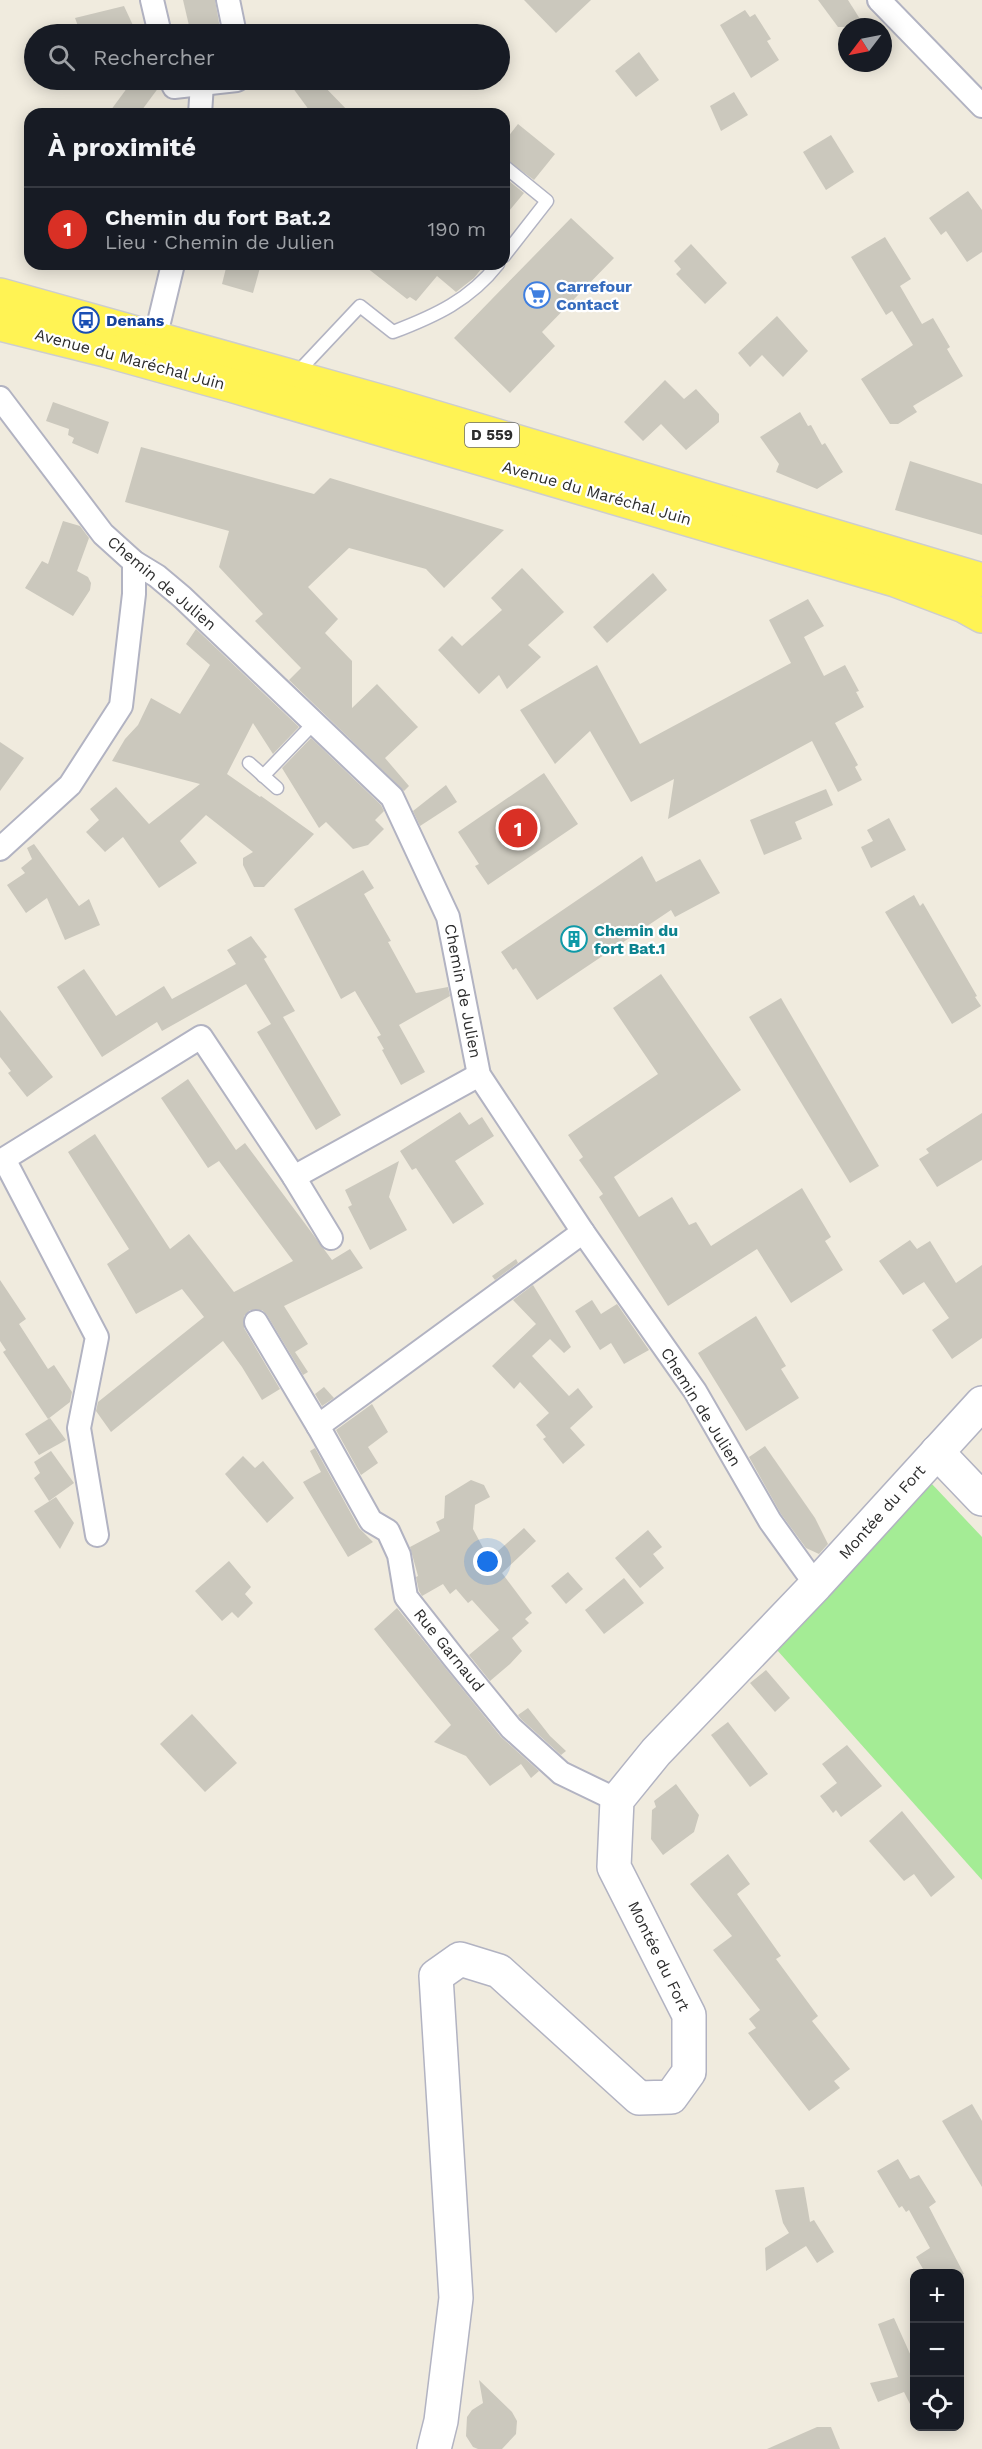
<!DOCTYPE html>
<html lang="fr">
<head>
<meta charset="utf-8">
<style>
  body { margin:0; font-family:"Work Sans",sans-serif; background:#242831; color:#f1f3f6 }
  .controls { position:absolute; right:18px; bottom:18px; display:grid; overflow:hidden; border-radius:12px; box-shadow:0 3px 15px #0003 }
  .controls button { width:54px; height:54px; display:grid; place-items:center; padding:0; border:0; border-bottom:2px solid #363941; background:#171b24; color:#f1f3f6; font:30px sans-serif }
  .compass { position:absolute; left:838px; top:18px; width:54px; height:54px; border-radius:50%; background:#171b24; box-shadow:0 3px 15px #0003; rotate:238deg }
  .you { position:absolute; left:488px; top:1562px; width:21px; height:21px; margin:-15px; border:4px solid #fff; border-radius:50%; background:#1a73e8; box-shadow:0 0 0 9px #1a73e833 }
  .badge { display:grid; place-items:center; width:39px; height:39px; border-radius:50%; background:#d93025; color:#fff; font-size:20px; font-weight:700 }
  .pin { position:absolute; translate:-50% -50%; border:3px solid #fff; box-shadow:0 2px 6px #0006 }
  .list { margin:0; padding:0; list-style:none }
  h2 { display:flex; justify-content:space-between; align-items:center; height:78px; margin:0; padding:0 24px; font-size:26px }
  h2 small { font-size:20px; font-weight:400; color:#9ea1a6 }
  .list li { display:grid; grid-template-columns:39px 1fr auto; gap:18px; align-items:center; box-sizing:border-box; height:84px; padding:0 24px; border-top:2px solid #363941 }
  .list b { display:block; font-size:22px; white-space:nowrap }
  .list p { margin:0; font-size:20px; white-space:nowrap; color:#9ea1a6 }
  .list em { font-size:20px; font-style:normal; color:#9ea1a6 }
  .icon { flex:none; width:33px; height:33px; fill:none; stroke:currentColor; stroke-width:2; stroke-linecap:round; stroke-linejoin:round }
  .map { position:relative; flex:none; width:982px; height:2449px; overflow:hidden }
  .search { position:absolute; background:#171b24; box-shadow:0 3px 15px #0003; left:24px; top:24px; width:486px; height:66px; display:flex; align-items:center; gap:15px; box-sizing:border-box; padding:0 21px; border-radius:33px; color:#9ea1a6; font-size:22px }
  .panel { position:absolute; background:#171b24; box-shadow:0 3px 15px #0003; left:24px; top:108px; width:486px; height:162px; border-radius:18px }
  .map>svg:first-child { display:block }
  .grass { fill:#a4ec95 }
  .building { fill:#cbc8bd }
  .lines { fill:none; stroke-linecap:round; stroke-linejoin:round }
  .lane-casing { stroke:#b2b3c2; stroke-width:15 }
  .street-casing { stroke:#b2b3c2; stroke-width:26 }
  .secondary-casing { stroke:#b2b3c2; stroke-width:36 }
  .primary-casing { stroke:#cdcdcd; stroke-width:36 }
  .lane { stroke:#fff; stroke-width:12 }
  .street { stroke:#fff; stroke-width:22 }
  .secondary { stroke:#fff; stroke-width:33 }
  .primary { stroke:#fff354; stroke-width:33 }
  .labels { text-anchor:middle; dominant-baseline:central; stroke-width:4.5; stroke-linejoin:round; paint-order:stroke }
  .shield { fill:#fff; stroke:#6c6c6c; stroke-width:1.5 }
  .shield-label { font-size:15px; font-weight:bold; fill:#2d2d2d }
  .shop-label { font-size:16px; font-weight:bold; fill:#366cbe; stroke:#fff; text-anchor:start }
  .transit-label { font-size:16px; font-weight:bold; fill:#164399; stroke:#fff; text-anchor:start }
  .street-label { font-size:16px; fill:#2d2d2d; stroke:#fff }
  .culture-label { font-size:16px; font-weight:bold; fill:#0d838f; stroke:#fff; text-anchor:start }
</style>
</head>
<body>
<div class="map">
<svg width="982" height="2449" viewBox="0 0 982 2449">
  <rect width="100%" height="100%" fill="#f0ebde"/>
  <path class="grass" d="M931 1483 982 1537V1880L777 1650Z"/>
  <g class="building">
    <path d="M183 0H215L221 34H191Z"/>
    <path d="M524 0H591L556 33Z"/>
    <path d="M818 0H848L865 27H838Z"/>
    <path d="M124 6 137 34H81L75 18Z"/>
    <path d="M745 10 750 17 755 14 771 39 767 41 779 60 751 78 720 25Z"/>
    <path d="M639 52 659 80 636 97 615 71Z"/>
    <path d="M133 80H158L159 87 139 114H108Z"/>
    <path d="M287 80H318L351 114H312Z"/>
    <path d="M734 92 748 115 721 131 710 106Z"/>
    <path d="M518 124 555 154 534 180 504 158V142Z"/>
    <path d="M831 135 854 172 826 190 803 152Z"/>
    <path d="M504 177 524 193 504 217Z"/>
    <path d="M968 191 982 210V252L967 262 946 231 941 235 929 218Z"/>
    <path d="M571 218 614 258 542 332 555 346 510 393 454 338Z"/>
    <path d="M885 237 911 279 900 286 922 324 933 318 950 347 947 349 963 376 913 406 917 412 898 424H890L861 379 913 345 892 311 886 315 851 257Z"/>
    <path d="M691 244 727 283 705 304 676 274 681 269 674 261Z"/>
    <path d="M227 264H261L253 293 222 284Z"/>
    <path d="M362 264H485L474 278 456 292 437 276 416 301 410 297 407 299Z"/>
    <path d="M777 316 808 351 783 377 762 355 750 367 738 353Z"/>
    <path d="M665 380 684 399 696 389 719 414V422L686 450 661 424 643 441 624 422Z"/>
    <path d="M53 402 109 422 98 454 72 443 74 438 68 435 69 429 46 421Z"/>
    <path d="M800 412 808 426 811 425 822 445 825 443 843 472 817 489 776 472 779 464 760 437Z"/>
    <path d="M141 447 314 494 330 478 504 530 444 588 426 569 349 548 308 587 338 619 325 633 352 661V708L377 684 418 727 385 758 409 786 404 791 289 680 301 668 255 621 263 614 219 567 229 531 125 502Z"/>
    <path d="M910 461 982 484V535L895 510Z"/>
    <path d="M63 521 80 526 89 538 77 571 88 577 91 583 90 590 73 616 25 588 42 561 48 564Z"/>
    <path d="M522 568 564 612 528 645 541 657 507 689 499 675 479 694 438 650 452 636 462 646 502 610 491 598Z"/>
    <path d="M653 573 667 590 607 643 593 627Z"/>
    <path d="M808 599 824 626 804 637 824 676 845 665 859 691 856 692 864 707 835 723 858 765 855 767 862 780 838 792 812 741 668 819 674 779 631 802 590 731 555 764 520 710 597 665 640 744 791 663 769 620Z"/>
    <path d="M196 629 299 727 273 754 253 723 227 774 260 797 261 796 314 834 264 887H254L243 865V858L253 852 206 815 180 841 197 863 159 888 123 837 105 852 86 832 99 820 90 809 116 787 149 824 200 784 112 761 125 739 138 725 151 698 180 714 210 665 186 644Z"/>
    <path d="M311 738 381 805 384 811 375 820 384 829 368 845 353 849 326 822 319 828 282 768Z"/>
    <path d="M0 742 24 758 0 791Z"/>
    <path d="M544 773 578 824 488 885 475 866 479 864 458 832Z"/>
    <path d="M446 785 457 802 420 826 413 811Z"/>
    <path d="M826 789 833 805 795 822 802 839 764 855 750 820Z"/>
    <path d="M889 818 906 850 871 868 861 847 873 841 867 830Z"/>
    <path d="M34 844 79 906 89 899 100 925 65 940 47 898 26 913 7 885 25 873 21 868 32 859 27 848Z"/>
    <path d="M642 856 656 882 700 859 720 893 675 917 671 910 537 1000 516 968 513 970 501 952Z"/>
    <path d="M363 870 374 888 364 894 391 941 388 942 416 993 448 987 450 996 399 1025 425 1072 401 1085 382 1050 384 1049 377 1037 381 1035 355 991 341 999 294 909Z"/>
    <path d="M914 895 920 906 923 903 977 996 975 997 981 1006 952 1024 885 912Z"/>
    <path d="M251 936 267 957 264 959 295 1011 283 1017 341 1115 316 1130 257 1032 271 1024 246 984 162 1031 157 1022 102 1057 57 987 84 969 116 1016 164 986 172 999 236 964 227 950Z"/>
    <path d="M661 974 741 1090 614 1177 639 1217 672 1197 689 1225 696 1222 711 1246 802 1188 831 1237 825 1241 843 1270 791 1303 757 1249 668 1306 599 1197 603 1194 579 1160 583 1157 568 1135 658 1074 613 1008Z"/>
    <path d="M781 998 879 1166 850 1183 749 1017Z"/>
    <path d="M0 1010 53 1077 27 1097 8 1073 11 1071 0 1057Z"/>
    <path d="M188 1079 236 1150 245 1143 332 1260 350 1249 363 1268 284 1306 308 1344 295 1352 308 1372 303 1375 267 1315 262 1310H250L244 1316V1328L280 1389 262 1400 242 1367 223 1341 111 1432 96 1411 98 1402 204 1317 182 1289 136 1314 107 1264 129 1249 68 1152 95 1134 170 1249 189 1234 234 1292 293 1261 219 1161 208 1168 161 1098Z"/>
    <path d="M460 1112 469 1125 482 1117 494 1136 455 1161 484 1204 453 1224 416 1168 412 1170 400 1151Z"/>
    <path d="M982 1113V1160L937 1187 919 1159 929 1153 926 1149Z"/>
    <path d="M399 1161 389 1197 407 1230 370 1250 348 1207 352 1205 345 1190Z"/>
    <path d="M910 1240 917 1249 930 1241 956 1283 982 1265V1338L952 1359 932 1330 949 1318 924 1282 903 1295 879 1261Z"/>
    <path d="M516 1259 518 1263 495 1280 492 1276Z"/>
    <path d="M0 1280 26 1319 19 1324 48 1369 54 1365 72 1392 70 1402 48 1419 3 1352 6 1350 0 1341Z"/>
    <path d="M533 1285 571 1347 564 1353 550 1339 532 1356 569 1396 578 1388 593 1407 570 1428 585 1445 563 1464 543 1439 546 1437 536 1425 549 1413 520 1382 514 1389 492 1366 536 1324 513 1300Z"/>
    <path d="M592 1300 601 1314 617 1304 649 1350 624 1364 611 1343 600 1350 575 1311Z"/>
    <path d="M756 1316 786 1366 781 1369 799 1398 746 1431 698 1353Z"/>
    <path d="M324 1387 334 1398 322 1406 315 1394Z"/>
    <path d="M372 1404 388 1432 368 1447 378 1463 361 1475 336 1430Z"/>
    <path d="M50 1418 66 1440 39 1455 25 1434Z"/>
    <path d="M765 1446 815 1518 828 1544 819 1554 806 1548 781 1514 749 1457Z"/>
    <path d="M315 1448 359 1528 373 1542 348 1557 303 1482 321 1472 310 1451Z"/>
    <path d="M51 1451 74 1483 49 1501 34 1478 40 1473 34 1462Z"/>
    <path d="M243 1456 255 1468 263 1461 294 1498 267 1523 225 1474Z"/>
    <path d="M471 1480 484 1485 490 1497 475 1505 473 1529 489 1559 524 1528 536 1541 502 1573 532 1613 525 1619 529 1623 512 1638 522 1651 510 1664 490 1681 469 1655 499 1630 472 1600 468 1603 456 1589 450 1594 443 1584 422 1596 419 1591 416 1577 418 1576 410 1547 440 1531 436 1522 444 1518 445 1496Z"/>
    <path d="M56 1497 74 1523 60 1549 34 1511Z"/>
    <path d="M648 1530 662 1547 653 1554 664 1568 640 1588 615 1558Z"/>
    <path d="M229 1561 251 1587 245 1594 253 1603 238 1618 232 1612 222 1621 195 1591Z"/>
    <path d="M568 1572 583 1589 566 1604 551 1586Z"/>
    <path d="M624 1578 644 1603 604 1634 585 1610Z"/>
    <path d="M397 1608 501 1737 539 1771 531 1778 521 1764 490 1786 466 1756 434 1742 451 1725 374 1629Z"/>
    <path d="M766 1670 790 1698 775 1712 750 1683Z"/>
    <path d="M528 1708 550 1736 566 1751 561 1755 521 1719 518 1715Z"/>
    <path d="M192 1714 237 1763 205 1792 160 1744Z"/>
    <path d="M728 1722 768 1774 750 1787 711 1735Z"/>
    <path d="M847 1745 882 1786 841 1817 836 1810 833 1813 820 1796 837 1783 822 1764Z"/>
    <path d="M676 1784 699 1815 694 1832 663 1855 651 1839 652 1810 656 1807 654 1801Z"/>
    <path d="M902 1811 955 1877 931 1897 914 1874 904 1881 869 1841Z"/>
    <path d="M728 1854 750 1884 737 1894 781 1956 776 1959 818 2016 812 2021 850 2069 834 2081 840 2088 809 2111 748 2033 756 2028 749 2019 760 2010 713 1950 732 1936 690 1884Z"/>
    <path d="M972 2104 982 2121V2187L942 2121Z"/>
    <path d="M898 2159 910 2179 919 2175 936 2202 929 2207 964 2274H926L916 2257 930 2248 909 2210 906 2212 902 2206 899 2208 877 2171Z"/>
    <path d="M804 2187 810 2222 814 2220 834 2252 817 2263 806 2246 766 2271 765 2248 789 2233 783 2223 775 2190Z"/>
    <path d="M894 2318 915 2365V2414L904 2392 878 2402 870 2383 898 2377 878 2324Z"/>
    <path d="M479 2380 512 2412 517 2421 516 2434 502 2449H478L473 2447 466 2436 467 2417 472 2410 483 2403Z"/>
    <path d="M817 2427H831L840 2449H767Z"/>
  </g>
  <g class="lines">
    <g class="lane-casing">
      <g id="lane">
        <path d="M504 166 547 201 504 256"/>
        <path d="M296 374 360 306 393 332C435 316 470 300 498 264"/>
        <path d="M249 763 277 788"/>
        <path d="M263 776 315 722"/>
      </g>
    </g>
    <g class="street-casing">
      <g id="street">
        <path d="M152 0 160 34"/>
        <path d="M228 0 235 34"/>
        <path d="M879 0 982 106"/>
        <path d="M171 80 174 87 237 80"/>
        <path d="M200 114 202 84"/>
        <path d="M155 339 173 264"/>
        <path d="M0 398 103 534 134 562 157 576 182 597 392 797 448 917 479 1075 583 1232 695 1391 770 1521 816 1585"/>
        <path d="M0 849 70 785 121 706 134 594V562"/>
        <path d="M294 1177 479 1075"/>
        <path d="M256 1322 318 1426 583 1232"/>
        <path d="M318 1426 371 1521 388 1531 399 1555 406 1597 454 1658 511 1728 561 1773 617 1800"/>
        <path d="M97 1535 79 1428 97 1337 4 1159 201 1037 294 1177 331 1238"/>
      </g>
    </g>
    <g class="secondary-casing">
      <g id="secondary">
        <path d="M937 1452 982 1499"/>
        <path d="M434 2449 441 2421 456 2298 436 1976 460 1959 499 1971 639 2098 671 2097 689 2072V2015L614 1867 617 1800 656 1752 816 1585 982 1403"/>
      </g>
    </g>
    <g class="primary-casing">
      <g id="primary">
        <path d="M0 295 390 404 982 580"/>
        <path d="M0 324 105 350 234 386 895 580 964 606 982 616"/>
      </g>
    </g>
    <use href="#lane" class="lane"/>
    <use href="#street" class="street"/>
    <use href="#secondary" class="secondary"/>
    <use href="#primary" class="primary"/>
  </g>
  <defs>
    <g id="supermarket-ring" transform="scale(1.35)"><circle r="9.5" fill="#fff" stroke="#3f7fe0" stroke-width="1.5"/><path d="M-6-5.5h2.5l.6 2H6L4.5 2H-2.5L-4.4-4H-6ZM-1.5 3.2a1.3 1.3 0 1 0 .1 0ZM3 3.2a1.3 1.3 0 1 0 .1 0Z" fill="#3f7fe0"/></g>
    <g id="bus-ring" transform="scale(1.35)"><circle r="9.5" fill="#fff" stroke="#1a4fb4" stroke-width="1.5"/><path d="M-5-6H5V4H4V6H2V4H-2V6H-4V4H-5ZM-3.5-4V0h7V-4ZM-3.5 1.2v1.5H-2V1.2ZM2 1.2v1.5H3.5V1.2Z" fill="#1a4fb4"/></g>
    <g id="building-ring" transform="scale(1.35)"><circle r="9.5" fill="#fff" stroke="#0f9aa8" stroke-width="1.5"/><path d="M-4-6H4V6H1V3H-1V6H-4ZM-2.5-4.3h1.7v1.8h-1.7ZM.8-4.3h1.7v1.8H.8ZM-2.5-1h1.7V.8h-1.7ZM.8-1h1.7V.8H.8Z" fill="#0f9aa8"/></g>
  </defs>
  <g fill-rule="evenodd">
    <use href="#supermarket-ring" x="537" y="295"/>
    <use href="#bus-ring" x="86" y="320"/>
    <use href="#building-ring" x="574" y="939"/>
  </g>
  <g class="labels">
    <rect class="shield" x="465" y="423" width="54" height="24" rx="4.5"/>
    <g class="shield-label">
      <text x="492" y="435">D 559</text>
    </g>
    <g class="shop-label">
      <text x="556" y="286">Carrefour<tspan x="556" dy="18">Contact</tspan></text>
    </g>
    <g class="transit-label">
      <text x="106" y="320">Denans</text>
    </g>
    <g class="street-label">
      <text transform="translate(130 359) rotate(15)">Avenue du Maréchal Juin</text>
      <text transform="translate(597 493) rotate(16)">Avenue du Maréchal Juin</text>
      <text transform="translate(162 583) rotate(40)">Chemin de Julien</text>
      <text transform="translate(463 991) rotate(79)">Chemin de Julien</text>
      <text transform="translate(701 1407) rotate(58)">Chemin de Julien</text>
      <text transform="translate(882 1512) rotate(-48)">Montée du Fort</text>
      <text transform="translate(449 1650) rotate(51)">Rue Garnaud</text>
      <text transform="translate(659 1956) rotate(64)">Montée du Fort</text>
    </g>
    <g class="culture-label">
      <text x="594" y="930">Chemin du<tspan x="594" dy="18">fort Bat.1</tspan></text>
    </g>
  </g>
</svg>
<div class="controls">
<button>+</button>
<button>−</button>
<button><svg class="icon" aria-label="locate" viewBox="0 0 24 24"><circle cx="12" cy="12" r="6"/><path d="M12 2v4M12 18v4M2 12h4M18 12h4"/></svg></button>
</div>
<svg class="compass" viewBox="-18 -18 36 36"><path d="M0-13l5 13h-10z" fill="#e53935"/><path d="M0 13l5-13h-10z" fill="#9ea1a6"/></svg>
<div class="you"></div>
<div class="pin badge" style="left:518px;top:828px">1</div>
<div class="search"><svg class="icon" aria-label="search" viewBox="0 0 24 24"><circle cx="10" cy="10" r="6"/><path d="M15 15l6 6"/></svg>Rechercher</div>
<section class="panel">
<h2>À proximité<small></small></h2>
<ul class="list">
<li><span class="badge">1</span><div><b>Chemin du fort Bat.2</b><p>Lieu · Chemin de Julien</p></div><em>190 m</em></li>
</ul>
</section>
</div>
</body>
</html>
